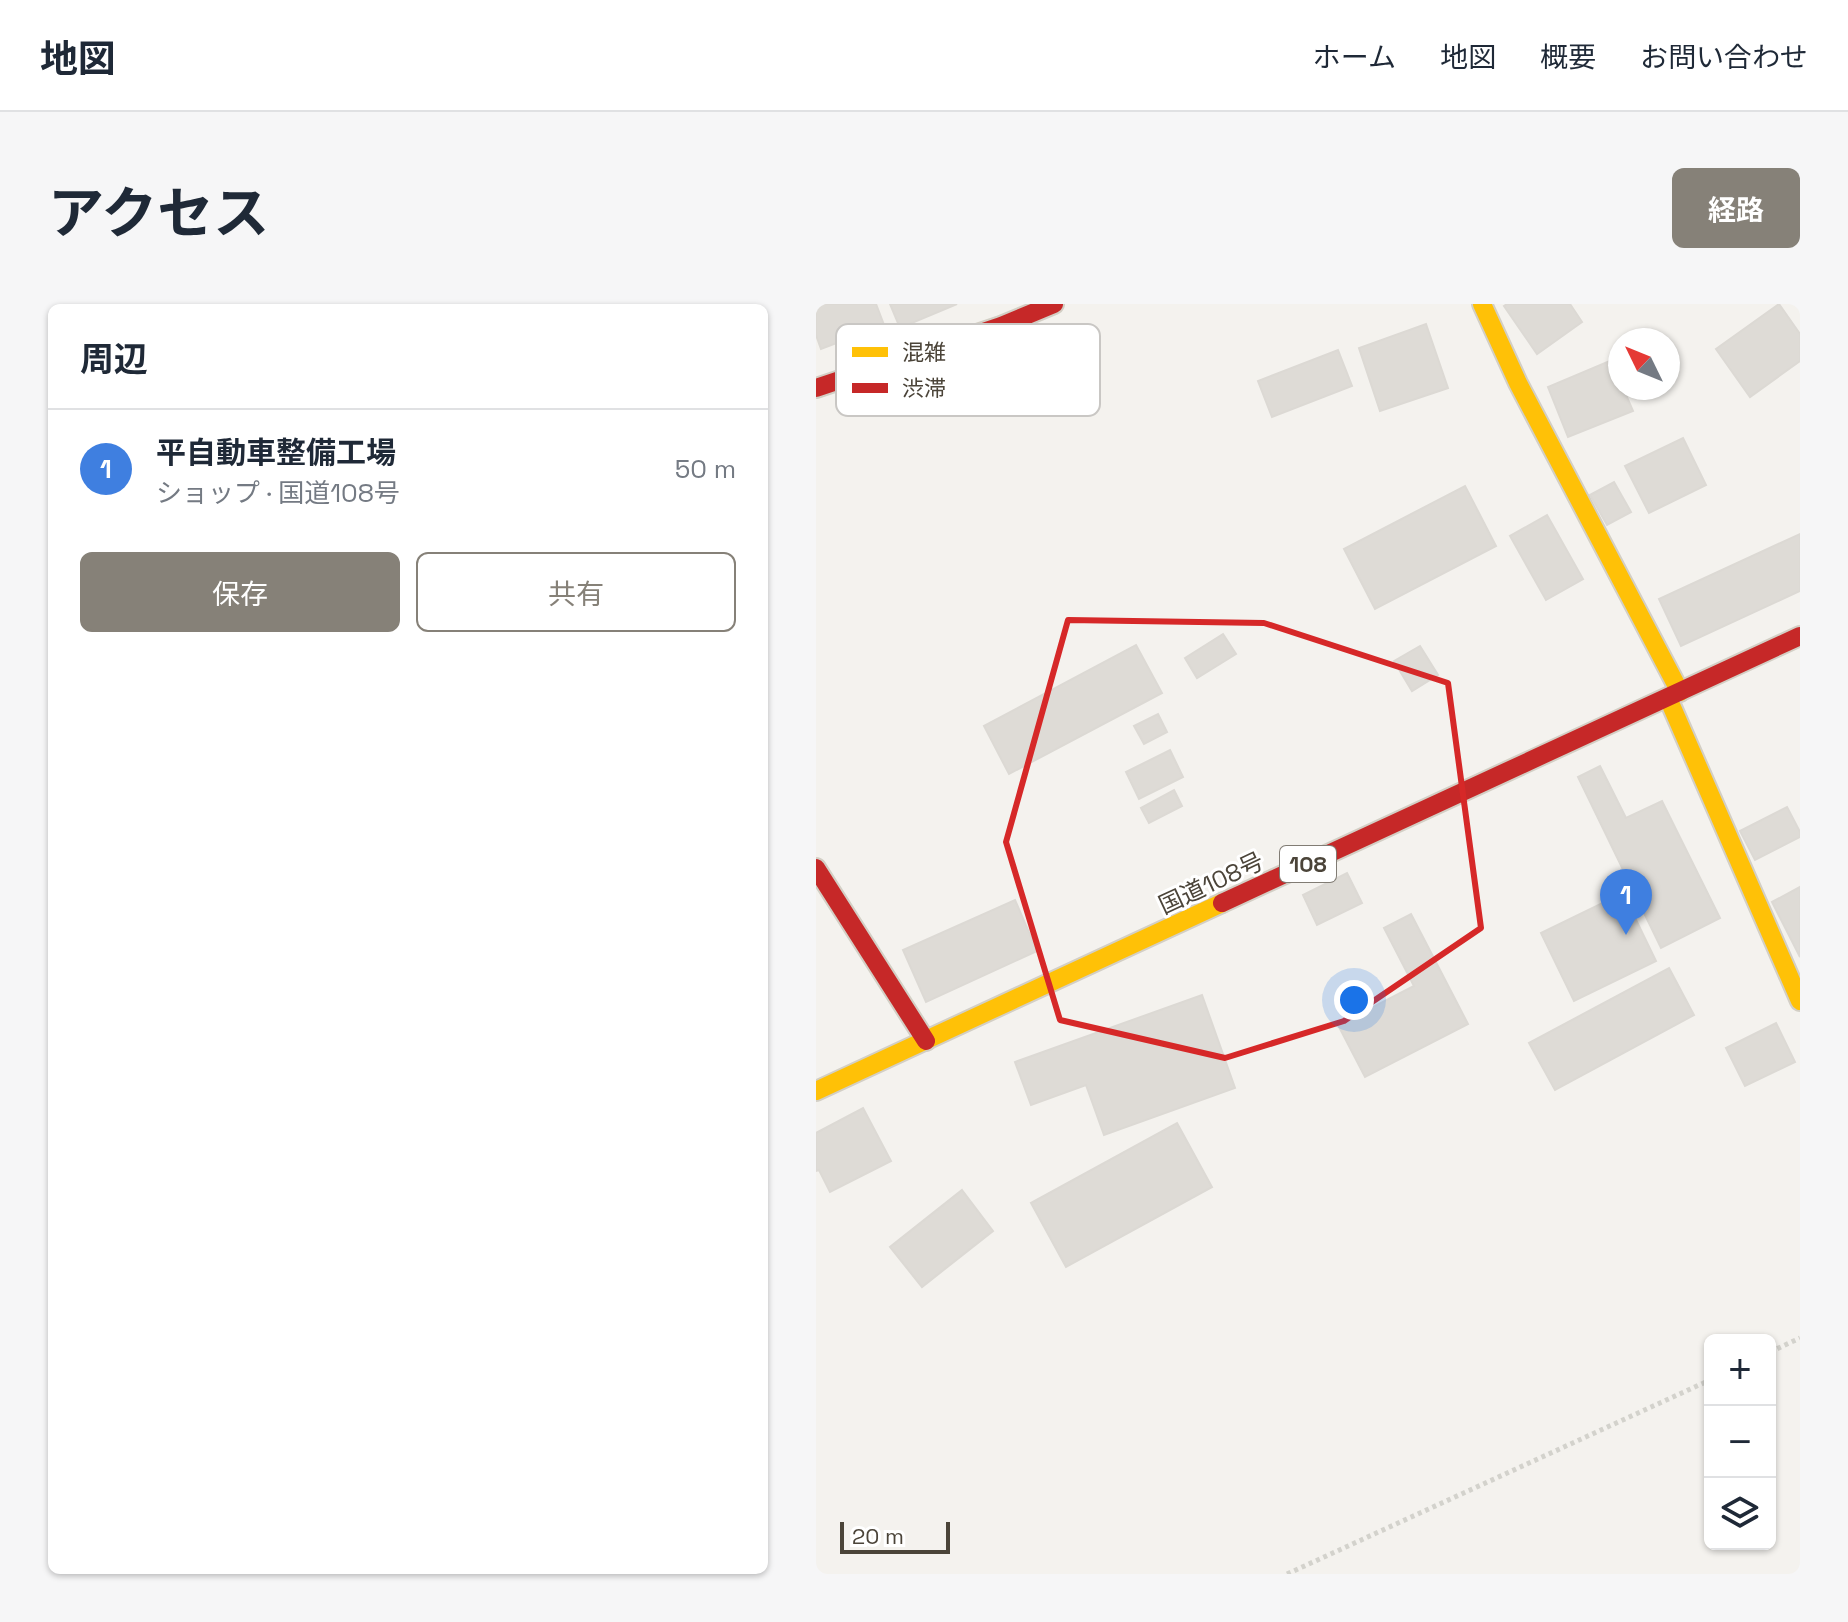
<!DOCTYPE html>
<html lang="ja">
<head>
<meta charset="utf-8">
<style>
  body { margin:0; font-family:"Space Grotesk","Noto Sans JP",sans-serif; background:#f6f6f7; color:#1f2937 }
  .controls { position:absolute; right:24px; bottom:24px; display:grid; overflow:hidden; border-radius:12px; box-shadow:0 2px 6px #0004 }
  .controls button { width:72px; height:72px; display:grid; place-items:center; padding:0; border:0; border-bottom:2px solid #e0e1e3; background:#fff; color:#1f2937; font:40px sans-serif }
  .compass { position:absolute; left:792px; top:24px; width:72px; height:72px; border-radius:50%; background:#fff; box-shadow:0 2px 6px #0004; rotate:313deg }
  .scale { position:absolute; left:24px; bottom:20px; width:110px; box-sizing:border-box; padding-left:8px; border:4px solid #4b4439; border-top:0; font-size:22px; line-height:28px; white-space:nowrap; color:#4b4439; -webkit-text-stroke:6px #fff; paint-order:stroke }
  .you { position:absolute; left:538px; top:696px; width:28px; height:28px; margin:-20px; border:6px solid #fff; border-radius:50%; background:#1a73e8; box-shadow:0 0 0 12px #1a73e833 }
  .badge { display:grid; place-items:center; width:52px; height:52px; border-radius:50%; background:#868178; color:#fff; font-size:26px; font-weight:700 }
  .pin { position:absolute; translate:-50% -66px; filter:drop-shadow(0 2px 4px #0008) }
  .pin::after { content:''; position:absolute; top:42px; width:28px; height:24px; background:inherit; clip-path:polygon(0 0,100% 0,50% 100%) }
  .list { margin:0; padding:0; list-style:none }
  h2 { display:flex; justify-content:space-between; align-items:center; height:104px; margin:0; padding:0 32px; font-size:34px }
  h2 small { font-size:26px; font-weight:400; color:#747a83 }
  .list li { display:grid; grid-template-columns:52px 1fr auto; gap:24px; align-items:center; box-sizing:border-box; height:120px; padding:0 32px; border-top:2px solid #e0e1e3 }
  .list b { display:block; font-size:30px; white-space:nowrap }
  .list p { margin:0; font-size:26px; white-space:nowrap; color:#747a83 }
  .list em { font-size:26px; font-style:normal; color:#747a83 }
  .actions { display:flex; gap:16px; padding:24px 32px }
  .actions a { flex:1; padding:18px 0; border:2px solid #868178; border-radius:12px; text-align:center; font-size:28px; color:#868178 }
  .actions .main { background:#868178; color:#fff }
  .icon { flex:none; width:44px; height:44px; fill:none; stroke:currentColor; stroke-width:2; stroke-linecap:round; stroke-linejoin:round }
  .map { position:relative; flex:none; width:984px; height:1270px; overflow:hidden; border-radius:12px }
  header { display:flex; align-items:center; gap:48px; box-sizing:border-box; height:112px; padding:0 40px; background:#fff; border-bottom:2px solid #e0e1e3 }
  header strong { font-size:38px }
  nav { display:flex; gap:44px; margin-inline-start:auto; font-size:28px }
  .intro { display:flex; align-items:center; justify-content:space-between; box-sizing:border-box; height:192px; padding:0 48px }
  h1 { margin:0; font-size:56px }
  .button { padding:20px 36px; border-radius:12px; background:#868178; color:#fff; font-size:28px; font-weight:700 }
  main { display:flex; gap:48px; padding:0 48px }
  aside { flex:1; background:#fff; border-radius:12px; box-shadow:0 2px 6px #0004 }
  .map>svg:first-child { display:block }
  .building { fill:#dedbd6; stroke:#dcd9d4; stroke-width:2 }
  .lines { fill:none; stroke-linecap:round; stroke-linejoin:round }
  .slow-casing { stroke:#d3cfc5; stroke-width:22 }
  .jam-casing { stroke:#d3cfc5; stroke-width:22 }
  .path { stroke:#d3d2cc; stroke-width:5; stroke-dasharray:4 4; stroke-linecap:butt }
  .slow { stroke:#ffc107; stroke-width:18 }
  .jam { stroke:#c62828; stroke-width:18 }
  .marked { fill:none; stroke:#d62828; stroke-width:6; stroke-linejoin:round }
  .labels { text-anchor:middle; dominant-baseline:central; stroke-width:6; stroke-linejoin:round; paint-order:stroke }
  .shield { fill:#fff; stroke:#817c74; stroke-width:2 }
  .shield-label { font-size:22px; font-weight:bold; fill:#4b4439 }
  .street-label { font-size:24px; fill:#4b4439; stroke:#fff }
  .key { fill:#fff; stroke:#c9c7c4; stroke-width:2 }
  .key-label { font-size:22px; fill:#4b4439 }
</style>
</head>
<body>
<header>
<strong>地図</strong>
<nav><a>ホーム</a><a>地図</a><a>概要</a><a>お問い合わせ</a></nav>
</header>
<div class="intro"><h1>アクセス</h1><a class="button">経路</a></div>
<main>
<aside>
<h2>周辺<small></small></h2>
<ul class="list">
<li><span class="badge" style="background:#3f7fe0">1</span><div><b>平自動車整備工場</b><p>ショップ · 国道108号</p></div><em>50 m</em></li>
</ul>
<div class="actions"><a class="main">保存</a><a>共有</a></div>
</aside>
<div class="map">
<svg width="984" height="1270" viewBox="0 0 984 1270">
  <rect width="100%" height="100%" fill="#f4f2ee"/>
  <g class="building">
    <path d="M0 0H60L68 21 5 45 0 31Z"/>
    <path d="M74 0H141L84 24Z"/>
    <path d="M691 0H754L766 18 721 50 688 2Z"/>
    <path d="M963 0 984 30V57L934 93 900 45Z"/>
    <path d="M610 20 632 84 564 107 543 44Z"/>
    <path d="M522 46 536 82 456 113 442 77Z"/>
    <path d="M796 56 804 76V84H807L817 107 752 133 732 83Z"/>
    <path d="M867 134 890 181 833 209 809 162Z"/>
    <path d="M798 178 815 208 791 221 774 191Z"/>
    <path d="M649 182 680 242 559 305 528 245Z"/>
    <path d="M731 211 767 275 730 296 694 232Z"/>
    <path d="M984 230V287L865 342 843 295Z"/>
    <path d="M407 330 420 350 381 374 369 354Z"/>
    <path d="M320 341 346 389 193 470 168 422Z"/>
    <path d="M604 342 622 371 596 387 578 357Z"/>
    <path d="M342 410 351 428 328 440 318 422Z"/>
    <path d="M354 446 367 473 323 495 310 468Z"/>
    <path d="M784 462 810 514 846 497 904 614 845 644 762 473Z"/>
    <path d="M358 486 366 502 333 519 325 504Z"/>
    <path d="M971 503 984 528V533L939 556 924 527Z"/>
    <path d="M531 569 546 599 501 621 487 591Z"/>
    <path d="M984 583V653L956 598Z"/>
    <path d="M807 589 840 657 758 697 725 629Z"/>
    <path d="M199 596 221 647 110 698 87 646Z"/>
    <path d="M595 610 652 720 549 773 522 721 598 682 568 624Z"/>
    <path d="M853 664 878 711 739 786 713 739Z"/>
    <path d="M386 691 419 784 288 831 270 781 215 801 199 758Z"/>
    <path d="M960 719 979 758 929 782 910 744Z"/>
    <path d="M47 804 75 857 14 888 3 866 0 867V829Z"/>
    <path d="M361 819 396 883 250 963 215 899Z"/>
    <path d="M146 886 177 927 106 983 74 943Z"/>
  </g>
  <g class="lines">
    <g class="slow-casing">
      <g id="slow">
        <path d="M666 0 702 79 864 388"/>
        <path d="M852 394 984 697"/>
        <path d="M0 787 406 599"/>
      </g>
    </g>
    <g class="jam-casing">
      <g id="jam">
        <path d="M0 84 185 22 238 0"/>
        <path d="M0 564 110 737"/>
        <path d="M406 599 984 332"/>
      </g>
    </g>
    <g class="path">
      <path d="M954 1048 984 1034"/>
      <path d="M471 1270 894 1076"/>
    </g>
    <use href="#slow" class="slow"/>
    <use href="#jam" class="jam"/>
  </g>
  <path class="marked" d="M252 316 448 319 632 379 665 624 528 717 409 754 244 716 190 538Z"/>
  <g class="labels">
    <rect class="shield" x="464" y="542" width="56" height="36" rx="6"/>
    <g class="shield-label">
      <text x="492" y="560">108</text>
    </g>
    <g class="street-label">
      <text transform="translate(395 579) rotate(-25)">国道108号</text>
    </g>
  </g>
  <rect x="20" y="20" width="264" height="92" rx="12" class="key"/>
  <rect x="36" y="43" width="36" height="10" fill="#ffc107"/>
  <rect x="36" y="79" width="36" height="10" fill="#c62828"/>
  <g class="key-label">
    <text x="86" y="56">混雑</text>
    <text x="86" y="92">渋滞</text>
  </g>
</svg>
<div class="controls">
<button>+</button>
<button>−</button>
<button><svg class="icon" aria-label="layers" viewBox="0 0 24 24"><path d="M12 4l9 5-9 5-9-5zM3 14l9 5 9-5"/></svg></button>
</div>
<svg class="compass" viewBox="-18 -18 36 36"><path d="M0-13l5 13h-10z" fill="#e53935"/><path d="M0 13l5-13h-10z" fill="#747a83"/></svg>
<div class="scale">20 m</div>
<div class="you"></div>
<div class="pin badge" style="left:810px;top:631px;background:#3f7fe0">1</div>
</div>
</main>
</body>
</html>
